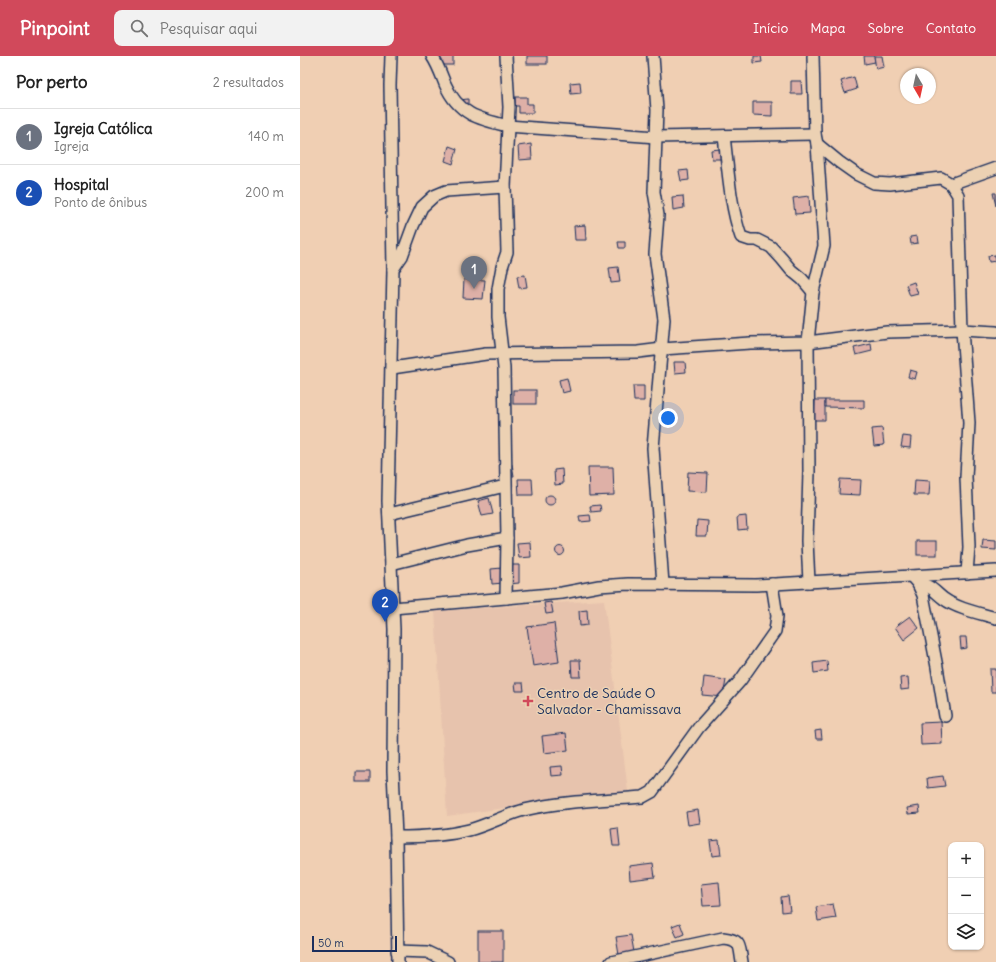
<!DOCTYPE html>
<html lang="pt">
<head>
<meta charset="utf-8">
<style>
  body { margin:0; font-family:Delius,sans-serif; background:#f2f2f2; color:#222 }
  .controls { position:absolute; right:12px; bottom:12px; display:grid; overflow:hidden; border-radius:8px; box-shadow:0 1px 3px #0004 }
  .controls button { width:36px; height:36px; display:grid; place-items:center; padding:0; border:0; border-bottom:1px solid #e0e0e0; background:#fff; color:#222; font:20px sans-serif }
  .compass { position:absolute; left:600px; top:12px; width:36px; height:36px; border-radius:50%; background:#fff; box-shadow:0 1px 3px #0004; rotate:171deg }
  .scale { position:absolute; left:12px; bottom:10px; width:85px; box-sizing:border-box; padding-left:4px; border:2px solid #1b2f5e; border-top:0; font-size:11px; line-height:14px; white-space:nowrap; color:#1b2f5e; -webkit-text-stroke:3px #ecd1b3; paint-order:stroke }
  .you { position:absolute; left:368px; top:362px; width:14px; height:14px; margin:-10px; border:3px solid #fff; border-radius:50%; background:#1a73e8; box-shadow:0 0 0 6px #1a73e833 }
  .badge { display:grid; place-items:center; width:26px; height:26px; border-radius:50%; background:#d1495b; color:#fff; font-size:13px; font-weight:700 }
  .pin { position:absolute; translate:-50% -33px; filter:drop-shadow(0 1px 2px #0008) }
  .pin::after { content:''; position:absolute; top:21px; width:14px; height:12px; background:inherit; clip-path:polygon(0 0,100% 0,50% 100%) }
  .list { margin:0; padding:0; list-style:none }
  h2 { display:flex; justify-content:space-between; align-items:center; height:52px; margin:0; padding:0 16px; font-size:17px }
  h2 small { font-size:13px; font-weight:400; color:#767676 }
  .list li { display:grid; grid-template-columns:26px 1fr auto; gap:12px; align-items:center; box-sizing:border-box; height:56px; padding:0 16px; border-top:1px solid #e0e0e0 }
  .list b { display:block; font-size:15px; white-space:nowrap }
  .list p { margin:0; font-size:13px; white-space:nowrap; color:#767676 }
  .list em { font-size:13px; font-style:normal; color:#767676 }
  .icon { flex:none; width:22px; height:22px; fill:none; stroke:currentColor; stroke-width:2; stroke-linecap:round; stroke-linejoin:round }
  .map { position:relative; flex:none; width:696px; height:906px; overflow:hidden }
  header { display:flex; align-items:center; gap:24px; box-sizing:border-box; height:56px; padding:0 20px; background:#d1495b; color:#fff }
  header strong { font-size:19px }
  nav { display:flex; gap:22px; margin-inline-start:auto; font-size:14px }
  .search { width:280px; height:36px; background:#f2f2f2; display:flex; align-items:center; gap:10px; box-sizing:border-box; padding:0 14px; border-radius:8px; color:#767676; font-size:15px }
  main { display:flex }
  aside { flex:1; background:#fff }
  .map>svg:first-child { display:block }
  .built { fill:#e7c3ad }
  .building { fill:#deb0a7; stroke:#1b2f5e }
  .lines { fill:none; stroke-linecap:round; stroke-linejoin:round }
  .minor-casing { stroke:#1b2f5e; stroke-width:14 }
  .minor { stroke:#ecd1b3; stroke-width:11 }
  .poi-dot { fill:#d1495b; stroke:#ecd1b3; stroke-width:1.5 }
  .labels { text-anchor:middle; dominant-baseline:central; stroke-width:3; stroke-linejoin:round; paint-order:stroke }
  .poi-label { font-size:14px; fill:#1b2f5e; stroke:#ecd1b3; text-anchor:start }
</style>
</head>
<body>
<header>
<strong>Pinpoint</strong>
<div class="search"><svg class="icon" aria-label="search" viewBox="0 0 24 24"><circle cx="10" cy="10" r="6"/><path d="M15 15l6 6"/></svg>Pesquisar aqui</div>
<nav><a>Início</a><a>Mapa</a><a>Sobre</a><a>Contato</a></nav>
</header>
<main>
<aside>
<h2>Por perto<small>2 resultados</small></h2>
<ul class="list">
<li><span class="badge" style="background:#6b7280">1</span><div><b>Igreja Católica</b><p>Igreja</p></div><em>140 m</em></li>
<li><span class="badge" style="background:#1a4fb4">2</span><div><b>Hospital</b><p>Ponto de ônibus</p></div><em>200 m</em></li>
</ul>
</aside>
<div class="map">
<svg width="696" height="906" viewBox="0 0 696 906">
  <rect width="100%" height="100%" fill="#f0cfb3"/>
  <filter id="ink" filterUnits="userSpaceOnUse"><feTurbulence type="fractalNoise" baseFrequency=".025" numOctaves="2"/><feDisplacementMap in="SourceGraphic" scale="8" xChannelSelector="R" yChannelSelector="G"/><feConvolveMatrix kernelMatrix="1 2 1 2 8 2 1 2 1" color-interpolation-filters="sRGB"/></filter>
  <g filter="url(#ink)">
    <path class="built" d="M304 544 328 735 147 760 135 555Z"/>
    <g class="building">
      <rect x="134" y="0" width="19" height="9"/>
      <rect x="227" y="0" width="20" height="8"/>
      <path d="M454 0H461L462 6 454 7Z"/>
      <path d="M564 0H574L575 6 565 8Z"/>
      <path d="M574 0H582L584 11 576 13Z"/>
      <path d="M554 21 557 33 545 37 541 25Z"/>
      <path d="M491 25H501L502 38H491Z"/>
      <path d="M280 26 281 37 271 38 270 27Z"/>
      <path d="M215 41H227V48H233V57H219V50H215Z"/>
      <path d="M168 43V54L159 44Z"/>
      <path d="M453 46H472V60L453 59Z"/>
      <path d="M231 88 232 103 219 104 218 90Z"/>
      <path d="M149 90 157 93 153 108 145 105Z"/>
      <path d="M420 93 421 103H412L411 94Z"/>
      <path d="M388 114 389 124 381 125 379 115Z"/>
      <path d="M693 137H696V150Z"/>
      <path d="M383 140 384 152 373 154 372 141Z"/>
      <path d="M509 140 510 157 495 158 493 142Z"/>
      <path d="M285 169 286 184H275L274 170Z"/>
      <path d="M617 180 618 187 611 188 610 181Z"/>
      <path d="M318 186H325V192H319Z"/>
      <path d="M695 199 696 205 689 206 688 200Z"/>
      <path d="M318 211 320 226 311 227 309 212Z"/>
      <path d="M225 219 227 231 219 232 217 220Z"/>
      <path d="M164 223 185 224 183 243 163 242Z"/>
      <path d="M614 226 618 238 610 240 606 229Z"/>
      <path d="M571 288 572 295 556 299 554 292Z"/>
      <path d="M374 306H385L386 316 375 317Z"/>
      <path d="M610 314 617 316 615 323 608 321Z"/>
      <path d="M267 322 270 335 262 337 259 324Z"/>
      <path d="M333 330H344V345H334Z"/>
      <rect x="213" y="334" width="23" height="14"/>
      <path d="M515 344H525V364H514Z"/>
      <path d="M525 344H564V352L525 351Z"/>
      <path d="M582 372 584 389 574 390 572 373Z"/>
      <path d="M603 380 611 381 610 392 601 391Z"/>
      <path d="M212 408 214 420H208L206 409Z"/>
      <path d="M288 411H313L314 439 289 440Z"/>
      <path d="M262 413 263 428 255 429 254 414Z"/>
      <path d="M388 416 408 417 407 436 387 435Z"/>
      <path d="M218 423H232L233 439H219Z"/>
      <path d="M540 423 561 424 560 439 539 438Z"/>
      <path d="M615 424 630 425 629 439H614Z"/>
      <circle cx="250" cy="444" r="5"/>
      <path d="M189 442 193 458 182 460 178 445Z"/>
      <path d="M300 449 301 455 291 456 290 450Z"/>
      <path d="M290 459 291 465 280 466 279 460Z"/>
      <path d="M446 460 447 473 438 474 437 461Z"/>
      <path d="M397 464 408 465 407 480H396Z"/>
      <path d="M683 484 696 485V494L682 493Z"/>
      <rect x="617" y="485" width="20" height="14"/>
      <path d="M230 486 231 501 219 502 217 487Z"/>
      <circle cx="260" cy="495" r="4.5"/>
      <path d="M208 509H219V527L209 528Z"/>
      <path d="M202 512 203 527 192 528 191 513Z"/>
      <path d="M251 546 253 557 246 558 244 547Z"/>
      <path d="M287 554 288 569 280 570 279 555Z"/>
      <path d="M610 560 619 572 604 584 595 571Z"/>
      <path d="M254 567 259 606 233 610 227 571Z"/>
      <path d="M660 581H666L667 592 661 593Z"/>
      <path d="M271 604H280L281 621H272Z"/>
      <path d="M527 605 528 615 514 617 513 607Z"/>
      <path d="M690 613H696V636H691Z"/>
      <path d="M404 621 426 624 423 641 402 639Z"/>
      <path d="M608 621 609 633 601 634 600 622Z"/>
      <path d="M215 627H223L224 635H216Z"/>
      <path d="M641 666 642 688 621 689 620 667Z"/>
      <path d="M521 674 522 683H516L515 675Z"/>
      <path d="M266 677 268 694 244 697 242 680Z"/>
      <path d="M262 710 263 719 251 720 250 711Z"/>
      <rect x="56" y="716" width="14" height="10"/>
      <path d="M643 720 645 730 628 732 627 722Z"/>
      <path d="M619 750 620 757 608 758 607 752Z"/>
      <path d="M398 754 400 767 388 769 386 756Z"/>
      <path d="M318 772 320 790H313L311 773Z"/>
      <path d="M419 784 421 799 412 800 410 785Z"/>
      <path d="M353 807 355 821 330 824 329 810Z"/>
      <path d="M419 826 421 849 403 850 401 828Z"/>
      <path d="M488 840 490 855 482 856 481 841Z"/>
      <path d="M533 848 536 862 518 865 516 851Z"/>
      <path d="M380 867 384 878 377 881 372 870Z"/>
      <rect x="178" y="875" width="25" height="31"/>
      <path d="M331 879 334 896 319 899 316 881Z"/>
    </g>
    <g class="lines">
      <g class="minor-casing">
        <g id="minor">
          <path d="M91 0 90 29 93 213 88 445 94 573 93 715 96 781 98 906"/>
          <path d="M132 0C138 9 141 18 145 28 158 58 178 63 208 70L356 81 515 78"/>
          <path d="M353 0 357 54 354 136 358 159 355 198 364 263 353 392 363 528"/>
          <path d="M424 80C428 113 430 149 441 181L450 184H457L471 191 482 203 491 214 502 223 513 236"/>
          <path d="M517 88 539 106 556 118 574 127 590 128 641 122 651 128 658 139 662 274 669 367 666 421 669 491 667 517"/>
          <path d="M651 128 696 112"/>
          <path d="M93 213 102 200 113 170 122 151 134 140 146 135 205 131"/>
          <path d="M92 312 186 298 338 296 362 293 450 287 508 286 587 276 662 274 696 276"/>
          <path d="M89 458 205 430"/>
          <path d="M91 508 167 489 207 482"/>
          <path d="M611 520 618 528 623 539 637 611 645 660"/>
          <path d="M509 526 507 485 509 416 508 286 513 236 524 190 517 88 515 78 513 0"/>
          <path d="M618 528C628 527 635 536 644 543 658 553 679 557 696 562"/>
          <path d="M206 542 207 482 204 312 198 261V233L202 211 207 196 205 131 209 51 206 0"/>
          <path d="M93 552 262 537 299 530 328 528 456 529 696 515"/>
          <path d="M96 781C121 781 145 780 169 774 188 769 205 759 224 754 263 745 303 744 343 741L352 736 399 671 440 625 475 575 477 560 472 528"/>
          <path d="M97 895 127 896 148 906"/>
          <path d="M311 906 423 882C442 884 439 890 442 906"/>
        </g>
      </g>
      <use href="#minor" class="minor"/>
    </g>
  </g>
  <path class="poi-dot" d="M226 639h4v4h4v4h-4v4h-4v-4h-4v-4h4z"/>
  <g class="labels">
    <g class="poi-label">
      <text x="237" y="637">Centro de Saúde O<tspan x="237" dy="16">Salvador - Chamissava</tspan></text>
    </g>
  </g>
</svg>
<div class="controls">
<button>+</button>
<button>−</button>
<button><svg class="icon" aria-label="layers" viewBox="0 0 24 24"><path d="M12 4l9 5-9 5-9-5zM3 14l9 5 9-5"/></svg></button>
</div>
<svg class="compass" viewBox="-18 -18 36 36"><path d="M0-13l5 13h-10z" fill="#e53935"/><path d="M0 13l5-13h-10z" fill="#767676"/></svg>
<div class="scale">50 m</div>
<div class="you"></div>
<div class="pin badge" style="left:174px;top:233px;background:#6b7280">1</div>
<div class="pin badge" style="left:85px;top:566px;background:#1a4fb4">2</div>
</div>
</main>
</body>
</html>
